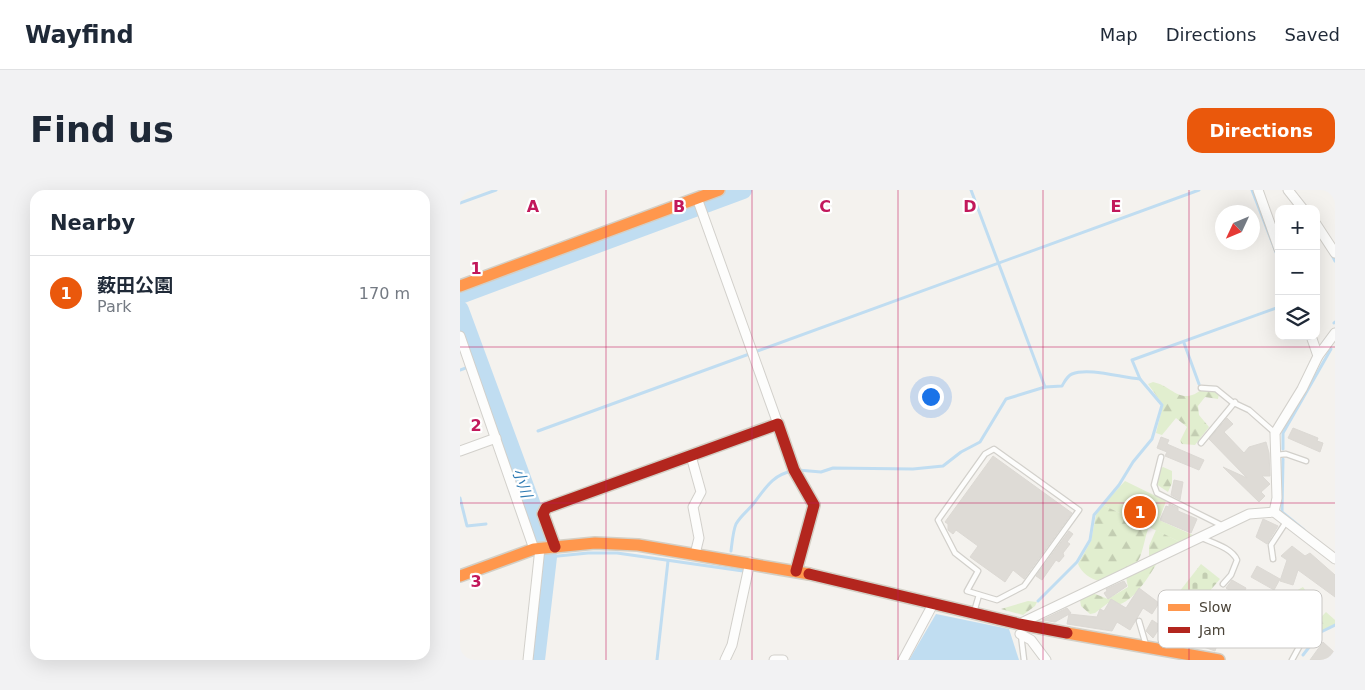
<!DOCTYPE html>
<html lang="en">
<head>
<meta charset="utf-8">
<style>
  body { margin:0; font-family:"DejaVu Sans","Noto Sans JP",sans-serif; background:#f2f2f3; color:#1f2937 }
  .controls { position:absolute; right:15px; top:15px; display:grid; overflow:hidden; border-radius:10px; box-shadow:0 5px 20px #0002 }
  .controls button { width:45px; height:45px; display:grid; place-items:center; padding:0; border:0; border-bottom:1px solid #e0e1e3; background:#fff; color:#1f2937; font:25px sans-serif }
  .compass { position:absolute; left:755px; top:15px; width:45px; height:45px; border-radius:50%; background:#fff; box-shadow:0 5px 20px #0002; rotate:226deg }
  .you { position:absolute; left:470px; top:206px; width:18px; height:18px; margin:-12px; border:4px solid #fff; border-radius:50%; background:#1a73e8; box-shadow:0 0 0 8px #1a73e833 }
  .badge { display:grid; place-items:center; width:32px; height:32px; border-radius:50%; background:#ea580c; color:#fff; font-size:16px; font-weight:700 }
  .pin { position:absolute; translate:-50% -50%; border:2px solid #fff; box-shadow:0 1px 5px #0006 }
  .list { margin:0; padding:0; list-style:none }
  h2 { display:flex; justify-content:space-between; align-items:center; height:65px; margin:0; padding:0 20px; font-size:21px }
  h2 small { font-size:16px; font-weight:400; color:#747a83 }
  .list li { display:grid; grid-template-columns:32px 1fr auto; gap:15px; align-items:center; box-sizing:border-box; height:75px; padding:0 20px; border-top:1px solid #e0e1e3 }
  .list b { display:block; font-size:19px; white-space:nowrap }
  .list p { margin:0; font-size:16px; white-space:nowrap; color:#747a83 }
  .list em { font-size:16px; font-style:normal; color:#747a83 }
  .icon { flex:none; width:28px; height:28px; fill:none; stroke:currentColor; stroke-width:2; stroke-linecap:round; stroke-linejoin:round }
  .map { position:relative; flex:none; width:875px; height:470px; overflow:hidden; border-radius:15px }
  header { display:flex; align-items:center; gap:30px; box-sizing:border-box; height:70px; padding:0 25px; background:#fff; border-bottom:1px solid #e0e1e3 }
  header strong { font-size:24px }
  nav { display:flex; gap:28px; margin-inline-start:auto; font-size:18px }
  .intro { display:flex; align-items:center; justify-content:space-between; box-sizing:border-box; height:120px; padding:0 30px }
  h1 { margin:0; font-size:35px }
  .button { padding:12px 22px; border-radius:15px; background:#ea580c; color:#fff; font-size:18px; font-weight:700 }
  main { display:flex; gap:30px; padding:0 30px }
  aside { flex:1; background:#fff; border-radius:15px; box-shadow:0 5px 20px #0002 }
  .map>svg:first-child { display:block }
  .green { fill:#e1eecf }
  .forest { fill:url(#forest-firs) }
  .cemetery { fill:url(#cemetery-stones) }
  .water { fill:#c0ddf1 }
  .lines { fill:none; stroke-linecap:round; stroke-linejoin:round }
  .stream { stroke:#c0ddf1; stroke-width:3 }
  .river { stroke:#c0ddf1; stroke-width:18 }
  .building { fill:#dedbd6; stroke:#dcd9d4 }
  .lane-casing { stroke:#d2d0cb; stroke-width:7 }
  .street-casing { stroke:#d2d0cb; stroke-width:11 }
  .slow-casing { stroke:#d3cfc5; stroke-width:14 }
  .jam-casing { stroke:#d3cfc5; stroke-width:14 }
  .lane { stroke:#fdfdfc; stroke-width:4.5 }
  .street { stroke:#fdfdfc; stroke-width:9 }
  .slow { stroke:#ff974d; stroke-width:11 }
  .jam { stroke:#b3261e; stroke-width:11 }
  .grid { fill:none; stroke:#c2185b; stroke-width:1; stroke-opacity:0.55 }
  .labels { text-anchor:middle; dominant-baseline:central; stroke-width:4.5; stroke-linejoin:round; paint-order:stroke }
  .water-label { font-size:15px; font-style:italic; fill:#2e7ab2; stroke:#fff }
  .key { fill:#fff; stroke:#c9c7c4; stroke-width:1 }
  .key-label { font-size:14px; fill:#4b4439 }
  .grid-label { font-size:16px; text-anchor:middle; font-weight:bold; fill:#c2185b; stroke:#fff; stroke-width:4.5; stroke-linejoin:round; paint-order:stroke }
</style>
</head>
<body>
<header>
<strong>Wayfind</strong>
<nav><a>Map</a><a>Directions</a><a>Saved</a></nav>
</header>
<div class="intro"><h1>Find us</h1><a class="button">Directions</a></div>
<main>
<aside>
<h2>Nearby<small></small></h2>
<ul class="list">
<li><span class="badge">1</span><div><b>薮田公園</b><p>Park</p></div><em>170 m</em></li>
</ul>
</aside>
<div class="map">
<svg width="875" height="470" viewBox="0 0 875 470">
  <defs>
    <pattern id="forest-firs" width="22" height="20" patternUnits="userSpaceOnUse" patternTransform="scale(1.25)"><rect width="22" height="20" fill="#e1eecf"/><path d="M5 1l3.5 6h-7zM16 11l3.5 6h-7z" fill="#c3cdb2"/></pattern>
    <pattern id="cemetery-stones" width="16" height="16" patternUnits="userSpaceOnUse" patternTransform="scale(1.25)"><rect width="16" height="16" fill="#e1eecf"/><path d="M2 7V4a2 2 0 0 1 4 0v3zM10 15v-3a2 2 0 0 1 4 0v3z" fill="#c3cdb2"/></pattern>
  </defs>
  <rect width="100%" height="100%" fill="#f4f2ee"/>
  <path class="green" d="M665 291 706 311 699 330 735 346 720 352 643 315Z"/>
  <g class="forest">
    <path d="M693 192C713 196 720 216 741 200L756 201 759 204 758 209 745 207 738 216 739 225 749 237 735 255 722 254 720 251 727 237 716 228 702 245 696 243 703 215 688 194Z"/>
    <path d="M703 277 712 281V293L708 302 696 294 700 279Z"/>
    <path d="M643 315 689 337C685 346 684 357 680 367 674 381 650 381 640 391 631 390 621 382 618 374L631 351 636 325Z"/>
    <path d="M696 340 720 352 689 366V356Z"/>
    <path d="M699 370C690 384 668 424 648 413L635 423 630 424 621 416 620 410 630 402 648 409 668 397 666 387Z"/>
    <path d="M568 411 577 412 575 416 563 425 541 419Z"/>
    <path d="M866 422 875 430V434L858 443 852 437Z"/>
  </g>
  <g class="cemetery">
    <path d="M741 374 760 389 731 423 712 411Z"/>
    <path d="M843 397 861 422 844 437 842 432 826 422C828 410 831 403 843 397Z"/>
  </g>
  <path class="water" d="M476 424 549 439 559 470H449Z"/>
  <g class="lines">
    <g class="stream">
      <path d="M511 0 585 197"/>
      <path d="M792 0 819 70"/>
      <path d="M0 13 36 0"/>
      <path d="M871 63 875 71"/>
      <path d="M874 133 875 132"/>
      <path d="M724 153 739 194"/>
      <path d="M0 180 19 173"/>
      <path d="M78 241 739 0"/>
      <path d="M823 259V243L871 159"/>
      <path d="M823 269 822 322 844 340"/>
      <path d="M338 280 361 282 373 278 453 279 483 276 501 262 520 252 546 209 585 197 602 196C605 191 607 186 612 184 629 177 662 188 680 189"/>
      <path d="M0 308 7 336 26 334"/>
      <path d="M271 361C272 353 273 341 276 334 281 325 288 321 294 313 305 299 312 285 332 281"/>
      <path d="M88 367 128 363H157L283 381"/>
      <path d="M578 411 617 372 630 350 634 325 659 295 673 272 692 249 702 215 680 189 672 170 819 117"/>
      <path d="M843 465 861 442 875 435"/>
      <path d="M197 470 208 371"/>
    </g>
    <g class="river">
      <path d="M0 105 283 0"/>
      <path d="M0 120 84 348 88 367 76 470"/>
    </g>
  </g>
  <g class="building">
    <path d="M767 228 773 234 764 242 784 263 789 257 806 252 809 263 810 286H802L810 294 801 302 805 306 799 312 763 277 787 288 749 249Z"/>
    <path d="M833 238 858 248 857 251 863 253 860 262 828 248Z"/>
    <path d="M701 247 709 250 707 254 744 270 739 280 705 266 707 262 697 258Z"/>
    <path d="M533 266 612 323 564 389 553 380 545 392 510 367 518 356 496 340 493 344 488 340V334L485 332Z"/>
    <path d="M714 290 723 292 720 310 711 305Z"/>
    <path d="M709 314 718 318V321L737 329 731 343 700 330 706 316 709 317Z"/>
    <path d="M803 329 818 336 807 354 796 347Z"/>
    <path d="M609 341 613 344 607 352 610 354 603 363 604 366 599 372 596 370 582 390 576 386Z"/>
    <path d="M832 356 845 366 850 363 875 385V407L838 380 833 395 820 391 827 370 821 366Z"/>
    <path d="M797 376 820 389 814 400 791 387Z"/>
    <path d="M772 390 786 398 781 409 768 403 769 400 766 398Z"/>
    <path d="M664 391 667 396 648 409 644 403 647 401 646 399Z"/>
    <path d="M679 398 699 413 692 424 683 418 670 440 657 432 652 441 607 434 609 424 637 427 640 419 644 421 651 409 666 418Z"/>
    <path d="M607 418 611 423 595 432 582 430Z"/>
    <path d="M692 430 701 436 693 448 686 441Z"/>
    <path d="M721 435 760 447 755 461 716 447Z"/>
    <path d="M863 452 875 463V470H850Z"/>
  </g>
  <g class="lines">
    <g class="lane-casing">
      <g id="lane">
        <path d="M741 198 756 199 772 212 789 220 815 243"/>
        <path d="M741 253 775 212"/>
        <path d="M534 259 619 320 564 396 537 410 507 401 518 381 495 363 478 330 525 264Z"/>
        <path d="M816 265 826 264 846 271"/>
        <path d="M701 267 694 295 697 303 763 336"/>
        <path d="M742 348C753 353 772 358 777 370L771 385 763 394"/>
        <path d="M813 369 811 355 826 332"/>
        <path d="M514 422 519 405"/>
        <path d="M679 431 686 455"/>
        <path d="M561 445 564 470"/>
        <path d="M832 470 850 437"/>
      </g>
    </g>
    <g class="street-casing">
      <g id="street">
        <path d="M798 0 819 59"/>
        <path d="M828 0 843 19"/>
        <path d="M237 8 318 234"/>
        <path d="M856 34 875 63"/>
        <path d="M0 146 74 359"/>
        <path d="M851 146 858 166"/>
        <path d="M0 261 36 248"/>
        <path d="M231 266 241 302 233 317 239 348 235 364"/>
        <path d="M814 322 817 308 815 243 842 199 858 166 875 143"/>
        <path d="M559 434 789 324 814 322 875 369"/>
        <path d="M560 444 571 450 586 470"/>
        <path d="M68 470 80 358"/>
        <path d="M265 470 272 455 290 372"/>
        <path d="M314 470H323"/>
        <path d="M443 470 473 414"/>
      </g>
    </g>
    <g class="slow-casing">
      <g id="slow">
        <path d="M0 96 259 0"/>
        <path d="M0 386 74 359 135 353 178 355 349 384"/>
        <path d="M607 443 759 470"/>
      </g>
    </g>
    <g class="jam-casing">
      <g id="jam">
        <path d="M95 357 83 324 86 318 318 234 334 280 354 315 336 381"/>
        <path d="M349 384 559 434 607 443"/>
      </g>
    </g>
    <use href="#lane" class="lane"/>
    <use href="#street" class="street"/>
    <use href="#slow" class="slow"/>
    <use href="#jam" class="jam"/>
  </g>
  <path class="grid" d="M146 0V470M292 0V470M438 0V470M583 0V470M729 0V470M0 157H875M0 313H875"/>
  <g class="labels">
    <g class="water-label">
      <text transform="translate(62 293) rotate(70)">小川</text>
    </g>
  </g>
  <rect x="698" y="400" width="164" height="58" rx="8" class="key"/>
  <rect x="708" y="414" width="22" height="7" fill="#ff974d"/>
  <rect x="708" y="437" width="22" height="6" fill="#b3261e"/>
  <g class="key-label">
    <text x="739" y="422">Slow</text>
    <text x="739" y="445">Jam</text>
  </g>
  <g class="grid-label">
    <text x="73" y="22">A</text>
    <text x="219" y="22">B</text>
    <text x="365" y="22">C</text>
    <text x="510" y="22">D</text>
    <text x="656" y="22">E</text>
    <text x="16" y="84">1</text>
    <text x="16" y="241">2</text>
    <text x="16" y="397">3</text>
  </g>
</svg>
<div class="controls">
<button>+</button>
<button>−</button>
<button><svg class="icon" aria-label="layers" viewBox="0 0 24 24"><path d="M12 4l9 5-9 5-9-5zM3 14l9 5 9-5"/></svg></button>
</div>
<svg class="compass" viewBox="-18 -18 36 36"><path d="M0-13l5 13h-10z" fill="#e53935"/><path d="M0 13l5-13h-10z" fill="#747a83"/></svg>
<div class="you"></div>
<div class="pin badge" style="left:680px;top:322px">1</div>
</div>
</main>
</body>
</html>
